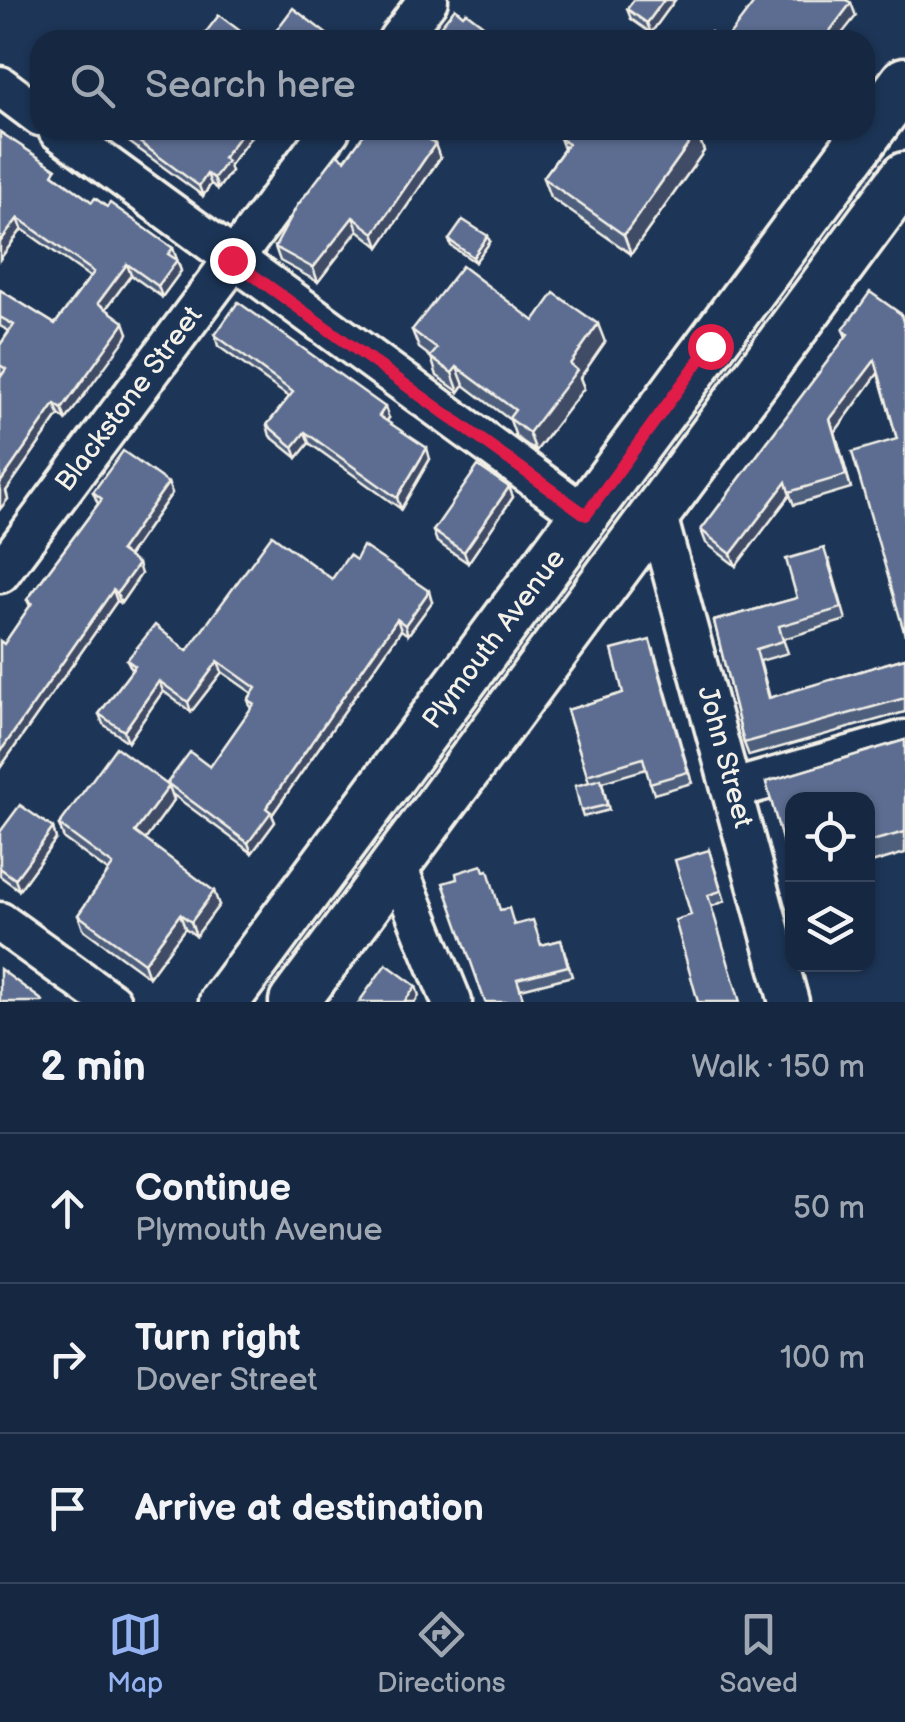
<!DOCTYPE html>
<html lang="en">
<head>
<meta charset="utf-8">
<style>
  body { margin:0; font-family:"Balsamiq Sans",sans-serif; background:#1f3048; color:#f1f3f6 }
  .controls { position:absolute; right:30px; bottom:30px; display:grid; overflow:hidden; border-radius:20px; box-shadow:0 2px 8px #0004 }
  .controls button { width:90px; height:90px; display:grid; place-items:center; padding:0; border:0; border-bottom:2px solid #35445a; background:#162841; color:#f1f3f6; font:50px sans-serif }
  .stop { position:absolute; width:30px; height:30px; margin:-22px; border:8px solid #e11d48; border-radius:50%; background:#fff }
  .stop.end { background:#e11d48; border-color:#fff; box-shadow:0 2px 10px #0008 }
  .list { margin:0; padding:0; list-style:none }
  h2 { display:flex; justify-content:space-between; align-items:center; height:130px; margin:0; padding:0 40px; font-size:42px }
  h2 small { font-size:32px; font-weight:400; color:#9ea6b1 }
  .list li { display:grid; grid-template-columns:65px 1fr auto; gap:30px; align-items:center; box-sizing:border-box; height:150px; padding:0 40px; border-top:2px solid #35445a }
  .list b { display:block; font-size:38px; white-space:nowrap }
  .list p { margin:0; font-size:32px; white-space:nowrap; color:#9ea6b1 }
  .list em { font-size:32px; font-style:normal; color:#9ea6b1 }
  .icon { flex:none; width:55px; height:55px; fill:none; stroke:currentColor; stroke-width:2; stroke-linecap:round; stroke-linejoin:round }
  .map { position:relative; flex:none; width:905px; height:1002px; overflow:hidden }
  .search { position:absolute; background:#162841; box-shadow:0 2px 8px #0004; left:30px; right:30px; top:30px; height:110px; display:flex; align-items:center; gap:25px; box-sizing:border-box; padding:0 35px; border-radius:30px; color:#9ea6b1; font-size:38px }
  .sheet { height:580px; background:#162841 }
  nav { display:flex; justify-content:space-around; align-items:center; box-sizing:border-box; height:140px; border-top:2px solid #35445a; background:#162841; font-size:28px; color:#9ea6b1 }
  nav a { display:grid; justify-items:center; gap:5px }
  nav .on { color:#95b2f1 }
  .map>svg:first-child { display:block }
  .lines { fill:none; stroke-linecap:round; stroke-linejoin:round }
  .minor-casing { stroke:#f4f1e8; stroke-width:45 }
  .major-casing { stroke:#f4f1e8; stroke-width:55 }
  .minor { stroke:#1d3557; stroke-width:38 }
  .major { stroke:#1d3557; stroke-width:48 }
  .wall { fill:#4e5e7d; stroke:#f4f1e8; stroke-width:2.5 }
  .shaded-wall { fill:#404c66; stroke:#f4f1e8; stroke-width:2.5 }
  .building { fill:#5b6d91; stroke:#f4f1e8; stroke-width:2.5 }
  .route { stroke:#e11d48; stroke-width:12 }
  .labels { text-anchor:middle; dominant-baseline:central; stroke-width:8; stroke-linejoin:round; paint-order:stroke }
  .street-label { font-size:28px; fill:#f4f1e8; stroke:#1d3557 }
</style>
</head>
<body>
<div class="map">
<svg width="905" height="1002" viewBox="0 0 905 1002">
  <rect width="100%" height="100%" fill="#1d3557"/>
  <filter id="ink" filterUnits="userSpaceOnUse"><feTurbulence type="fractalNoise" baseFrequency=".01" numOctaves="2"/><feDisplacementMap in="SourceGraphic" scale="20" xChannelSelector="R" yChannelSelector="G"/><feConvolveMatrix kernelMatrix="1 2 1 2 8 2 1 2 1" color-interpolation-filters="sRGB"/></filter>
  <g filter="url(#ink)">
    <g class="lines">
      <g class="minor-casing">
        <g id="minor">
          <path d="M398 40 428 0"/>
          <path d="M0 86 40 116"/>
          <path d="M58 130 585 515"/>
          <path d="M656 512 789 1002"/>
          <path d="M0 573 330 130"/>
          <path d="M734 789 905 740"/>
          <path d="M396 864 452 1002"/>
          <path d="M0 922 111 1002"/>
        </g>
      </g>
      <g class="major-casing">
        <g id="major">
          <path d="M224 1002 905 82"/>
          <path d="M294 1002 905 177"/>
        </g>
      </g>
      <use href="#minor" class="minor"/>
      <use href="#major" class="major"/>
    </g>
    <g class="wall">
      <path d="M634 0H675L651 33 631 19 627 9Z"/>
      <path d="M116 130H256L229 166 231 171 218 189 211 184 203 196 118 134Z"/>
      <path d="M0 132 60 179 92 202 173 248 181 271 162 297 131 275 106 309 128 333 66 420 59 415 6 491 8 499 0 509V378L2 375 0 373V345L9 331 0 326V290L55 324 90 277 22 229 0 259Z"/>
      <path d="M697 132 704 151 631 254 550 197 543 178 564 149 560 138Z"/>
      <path d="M440 158 379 247 358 230 318 282 280 261 275 247 345 160Z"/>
      <path d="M449 240 490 242 475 262 451 246Z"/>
      <path d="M901 314 905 326V635L897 439 878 373 835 432 851 488 794 505 790 495 736 566 706 543 701 530 846 337 843 330Z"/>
      <path d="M534 321 605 342 580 378 584 388 536 451 516 437 510 420 464 385 459 392 437 376 431 357 419 348 412 330Z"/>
      <path d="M215 335 389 418 386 421 430 459 401 509 309 443 297 458 270 436 267 425 289 397 218 346Z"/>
      <path d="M168 483 172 493 128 557 141 574 121 603 117 601 0 768V641L4 644 30 606 27 600 98 504 93 492Z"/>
      <path d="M509 487 513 497 468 563 437 542 433 531Z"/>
      <path d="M356 560 432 602 408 635 401 630 272 815 275 822 252 853 172 794 174 800 145 840 219 905 196 936 185 928 149 977 83 929 78 915 109 872 64 839 59 825 168 785 210 767 251 709 248 700 252 693 222 672 191 712 163 691 128 742 103 724 99 714 132 670 127 660 187 651 332 579Z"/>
      <path d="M829 560 846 620 783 639 788 653 760 661 770 698 905 658V712L749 756 744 743 714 621 797 598Z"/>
      <path d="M654 650 692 783 654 794 646 769 602 782 609 810 583 817 581 811 589 782 567 710 623 693Z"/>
      <path d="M905 740V853L868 864V800H792V874L766 782Z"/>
      <path d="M53 828 56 839 19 890 0 876V832Z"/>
      <path d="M709 850 725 901 691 915Z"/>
      <path d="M457 879 501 910 515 925 542 945 561 940 572 976 521 989Z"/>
    </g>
    <g class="shaded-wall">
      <path d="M664 0H675L651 33 647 23Z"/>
      <path d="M851 3 856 16 837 40H823Z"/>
      <path d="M244 130H256L229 166 231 171 218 189 214 178 223 158Z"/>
      <path d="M697 132 704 151 631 254 624 235Z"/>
      <path d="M435 144 440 158 379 247 374 233Z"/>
      <path d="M207 174 211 184 203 196 199 186Z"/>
      <path d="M353 217 358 230 318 282 313 268Z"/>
      <path d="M18 218 22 229 0 259V242Z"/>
      <path d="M488 236 490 242 475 262 473 257Z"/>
      <path d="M177 260 181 271 162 297 158 286Z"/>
      <path d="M127 264 131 275 102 314 98 303Z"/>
      <path d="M124 322 128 333 126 338 66 420 62 409Z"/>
      <path d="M598 324 605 342 580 378 584 388 536 451 529 433 570 364Z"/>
      <path d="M875 360 879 372 835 432 851 488 830 419Z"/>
      <path d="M457 367 464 385 459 392 452 373Z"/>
      <path d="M55 404 59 415 6 491 8 499 0 509V483Z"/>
      <path d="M385 407 389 418 383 426 379 416Z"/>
      <path d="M305 432 309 443 297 458 293 447Z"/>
      <path d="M427 448 430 459 401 509 397 498Z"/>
      <path d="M786 482 790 495 736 566 731 554Z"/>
      <path d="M168 483 172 493 124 562 120 551Z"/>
      <path d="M509 487 513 497 468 563 464 552Z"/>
      <path d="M138 564 141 574 121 603 117 593Z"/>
      <path d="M113 590 117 601 0 768V752Z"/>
      <path d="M429 591 432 602 408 635 405 625Z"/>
      <path d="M397 619 401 630 272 815 275 822 252 853 248 843 266 808Z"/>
      <path d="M218 661 222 672 191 712 188 702Z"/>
      <path d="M159 681 163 691 128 742 124 731Z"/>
      <path d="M169 786 174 800 140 847 135 832Z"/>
      <path d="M53 828 56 839 19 890 15 879Z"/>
      <path d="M214 891 219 905 196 936 191 922Z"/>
      <path d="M180 914 185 928 149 977 144 963Z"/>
      <path d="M416 986 419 996 415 1002H404Z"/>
    </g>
    <g class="building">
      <path d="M634 0H664L647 23 627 9Z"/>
      <path d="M756 0H847L851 3 823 40H726Z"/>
      <path d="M293 8 332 38 330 40H269Z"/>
      <path d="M455 8 463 15 466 12 503 40H433L431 38Z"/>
      <path d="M219 15 252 40H200Z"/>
      <path d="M711 32 722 40H705Z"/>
      <path d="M123 130H244L223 158 227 161 214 178 207 174 199 186Z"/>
      <path d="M367 130H415L435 144 374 233 353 217 313 268 275 247 297 206 337 154 345 160Z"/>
      <path d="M565 130H694L697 132 624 235 543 178 568 144 560 138Z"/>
      <path d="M0 132 56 169 53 174 92 202 95 198 107 207 110 203 173 248 168 254 177 260 158 286 127 264 98 303 124 322 122 326 62 409 55 404 0 483V378L6 369 0 365V345L14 325 0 317V290L55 324 94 272 18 218 0 242Z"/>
      <path d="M463 220 488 236 473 257 449 240Z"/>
      <path d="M462 266 534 321 554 293 598 324 570 364 577 370 529 433 509 418 515 410 457 367 452 373 430 357 437 349 412 330Z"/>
      <path d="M870 292 901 314 905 330V635L852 452 897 439 875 360 830 419 846 475 789 492 786 482 731 554 701 530 848 334 843 330Z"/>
      <path d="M238 302 385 407 379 416 427 448 397 498 305 432 293 447 267 425 293 392 215 335Z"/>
      <path d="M123 451 168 483 120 551 138 564 117 593 113 590 0 752V641L4 644 32 603 27 600 102 499 93 492Z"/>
      <path d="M478 466 509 487 464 552 433 531Z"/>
      <path d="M272 535 332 579 349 555 356 560 363 546 429 591 405 625 397 619 266 808 271 812 248 843 167 783 190 752 210 767 254 704 248 700 256 688 218 661 188 702 159 681 124 731 99 714 135 666 127 660 155 625 187 651Z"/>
      <path d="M824 548 842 608 779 626 783 641 756 649 769 698 905 658V698L744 743 714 621 797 598 786 559Z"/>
      <path d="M650 640 688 772 650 783 643 758 587 775 567 710 623 693 612 650Z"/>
      <path d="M905 740V832L868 842V800H792V864L789 865 766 782Z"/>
      <path d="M116 747 169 786 135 832 214 891 191 922 180 914 144 963 78 915 113 865 59 825Z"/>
      <path d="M601 779 607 805 581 811 575 786Z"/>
      <path d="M20 805 53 828 15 879 0 868V832Z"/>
      <path d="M709 850 721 891 708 895 740 1002H698L675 920 691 915 675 860Z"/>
      <path d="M482 865 484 871 488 870 500 910 509 908 514 925 533 920 541 945 561 940 568 966 517 979 524 1002H485L443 883 457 879 456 873Z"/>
      <path d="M386 964 416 986 404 1002H359Z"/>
      <path d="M0 969 43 1001 42 1002H0Z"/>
    </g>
  </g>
  <g class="lines" filter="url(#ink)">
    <path class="route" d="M232 260 586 515 710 346"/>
  </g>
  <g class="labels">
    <g class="street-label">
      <text transform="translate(129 399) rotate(-53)">Blackstone Street</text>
      <text transform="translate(494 639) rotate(-53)">Plymouth Avenue</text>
      <text transform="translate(725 757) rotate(75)">John Street</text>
    </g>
  </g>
</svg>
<div class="controls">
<button><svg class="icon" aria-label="locate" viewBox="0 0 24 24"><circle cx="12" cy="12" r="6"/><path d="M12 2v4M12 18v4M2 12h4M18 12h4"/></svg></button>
<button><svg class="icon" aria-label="layers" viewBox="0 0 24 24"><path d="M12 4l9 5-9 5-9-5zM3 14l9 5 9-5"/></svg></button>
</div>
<div class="stop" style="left:710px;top:346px"></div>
<div class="stop end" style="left:232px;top:260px"></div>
<div class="search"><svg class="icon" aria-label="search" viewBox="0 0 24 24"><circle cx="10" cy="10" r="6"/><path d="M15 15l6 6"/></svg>Search here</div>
</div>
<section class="sheet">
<h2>2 min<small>Walk · 150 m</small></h2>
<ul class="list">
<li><svg class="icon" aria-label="ahead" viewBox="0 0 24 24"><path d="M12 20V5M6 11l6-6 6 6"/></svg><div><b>Continue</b><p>Plymouth Avenue</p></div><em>50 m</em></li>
<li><svg class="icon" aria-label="right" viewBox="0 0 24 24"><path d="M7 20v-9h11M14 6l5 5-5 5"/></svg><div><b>Turn right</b><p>Dover Street</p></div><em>100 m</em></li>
<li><svg class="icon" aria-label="arrive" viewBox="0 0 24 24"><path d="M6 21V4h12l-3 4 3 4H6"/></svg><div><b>Arrive at destination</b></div></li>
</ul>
</section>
<nav>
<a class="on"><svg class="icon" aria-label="map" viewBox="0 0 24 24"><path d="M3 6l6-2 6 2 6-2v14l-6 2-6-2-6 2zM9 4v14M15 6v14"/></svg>Map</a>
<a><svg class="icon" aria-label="directions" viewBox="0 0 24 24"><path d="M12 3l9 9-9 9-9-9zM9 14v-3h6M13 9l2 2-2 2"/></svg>Directions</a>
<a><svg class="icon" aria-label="saved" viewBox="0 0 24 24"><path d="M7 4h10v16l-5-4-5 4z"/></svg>Saved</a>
</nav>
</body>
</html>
